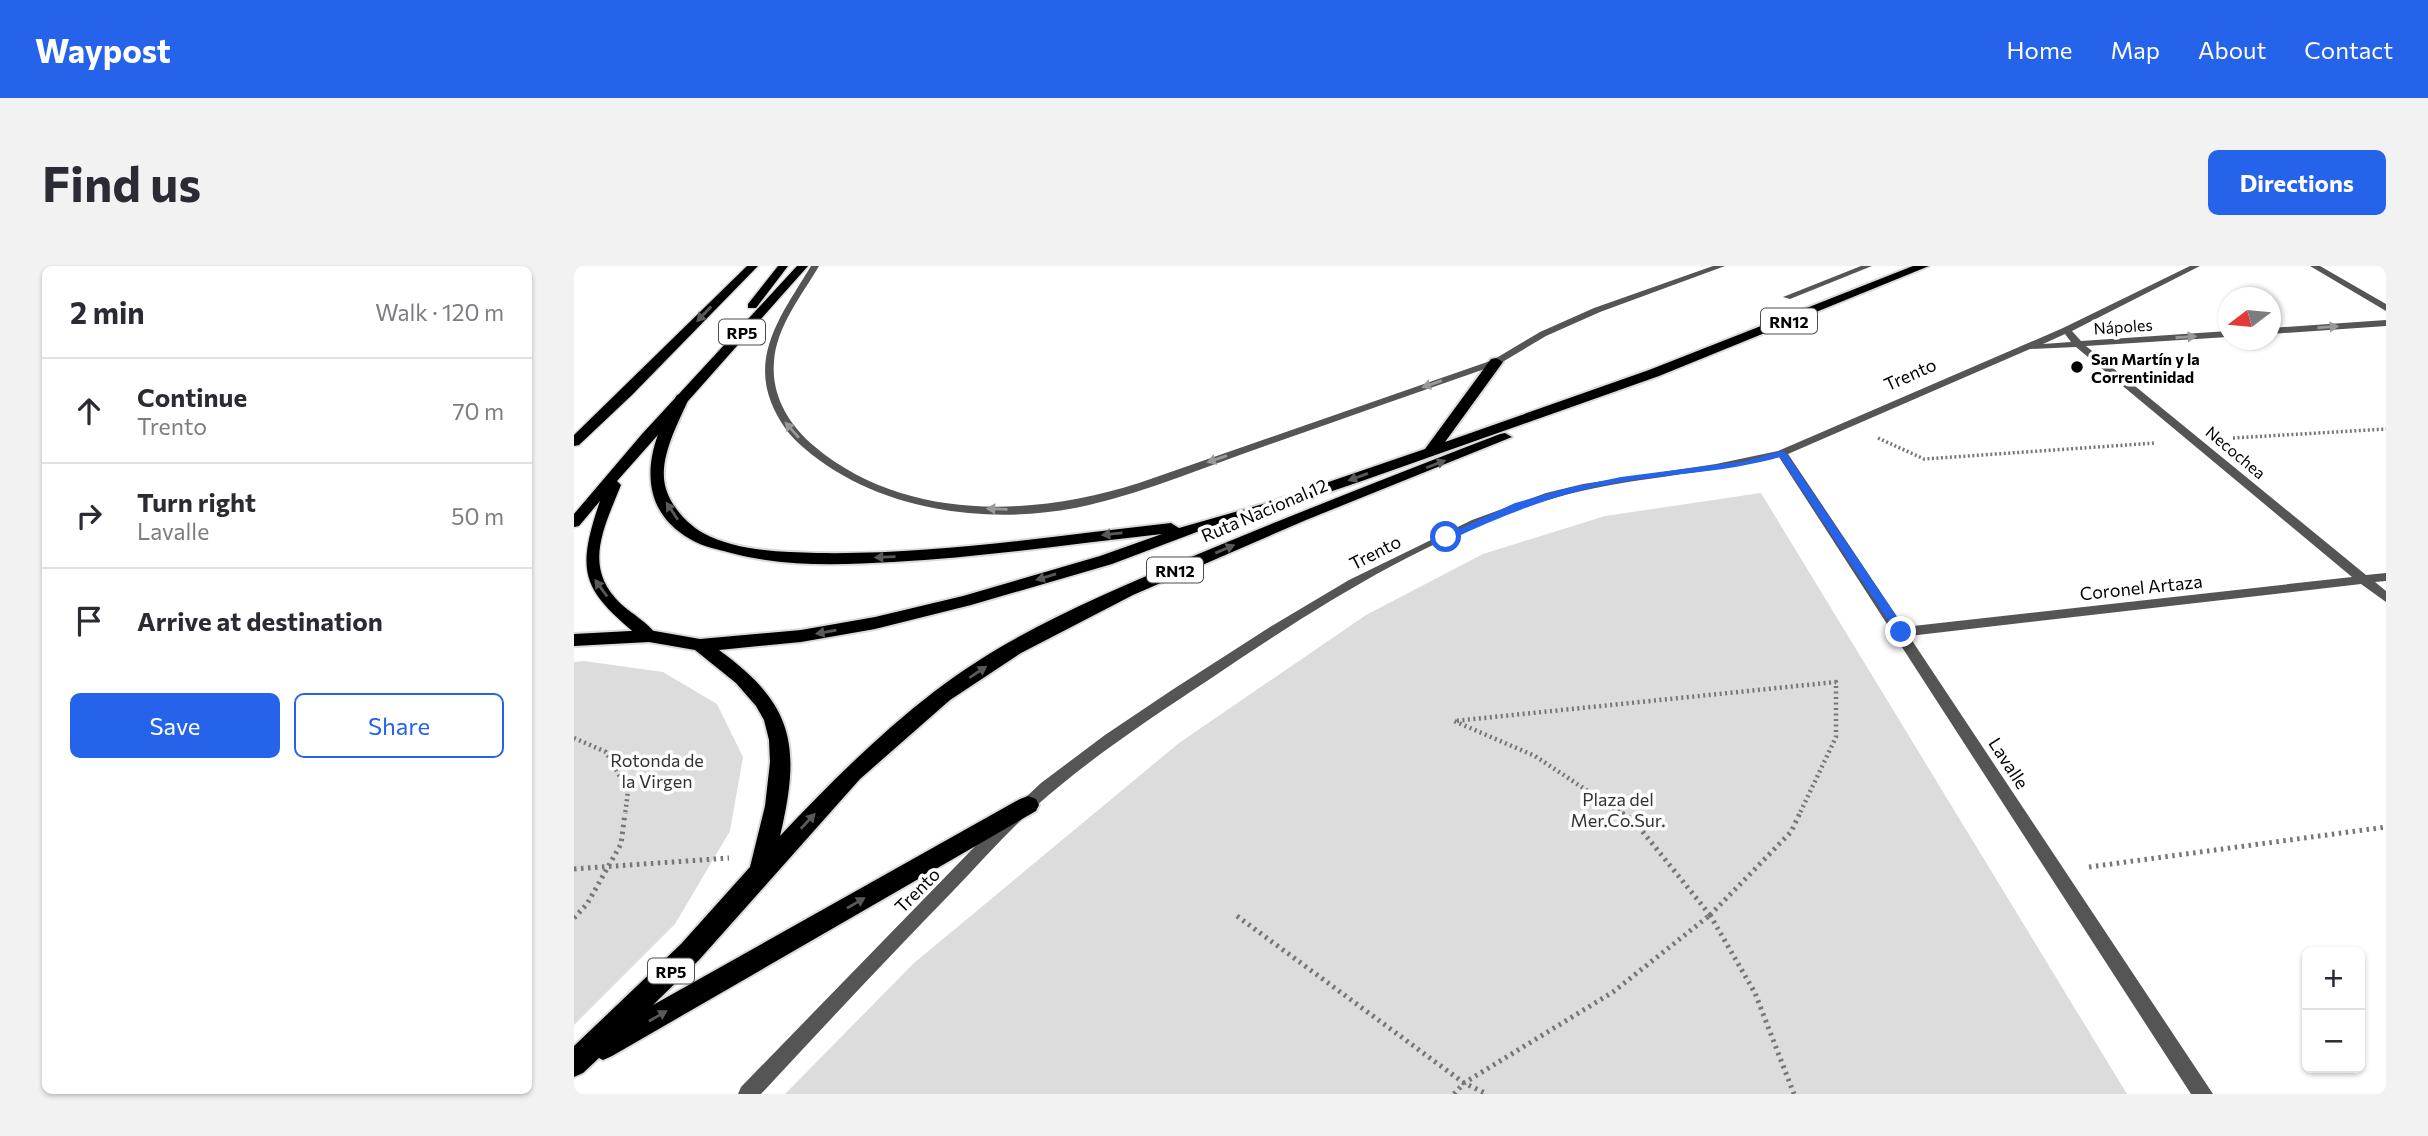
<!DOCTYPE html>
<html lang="en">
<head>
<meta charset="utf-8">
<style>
  body { margin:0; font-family:Commissioner,sans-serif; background:#f2f2f3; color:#2b2b33 }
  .controls { position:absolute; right:21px; bottom:21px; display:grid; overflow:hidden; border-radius:10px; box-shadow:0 2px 5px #0004 }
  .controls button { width:63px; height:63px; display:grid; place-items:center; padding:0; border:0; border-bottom:2px solid #e1e1e2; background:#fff; color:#2b2b33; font:35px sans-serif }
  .compass { position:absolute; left:1644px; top:21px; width:63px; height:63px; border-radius:50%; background:#fff; box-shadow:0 2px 5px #0004; rotate:254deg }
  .stop { position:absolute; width:21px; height:21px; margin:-16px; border:5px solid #2563eb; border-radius:50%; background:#fff }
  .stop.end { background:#2563eb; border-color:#fff; box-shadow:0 2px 7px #0008 }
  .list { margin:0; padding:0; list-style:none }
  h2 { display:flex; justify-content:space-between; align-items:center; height:91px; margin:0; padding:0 28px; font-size:30px }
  h2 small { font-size:23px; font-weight:400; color:#7c7c81 }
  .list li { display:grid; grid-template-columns:46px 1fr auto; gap:21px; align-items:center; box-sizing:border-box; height:105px; padding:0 28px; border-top:2px solid #e1e1e2 }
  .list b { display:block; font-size:26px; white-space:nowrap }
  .list p { margin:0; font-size:23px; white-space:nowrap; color:#7c7c81 }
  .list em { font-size:23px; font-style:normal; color:#7c7c81 }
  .actions { display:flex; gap:14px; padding:21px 28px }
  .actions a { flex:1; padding:16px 0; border:2px solid #2563eb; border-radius:10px; text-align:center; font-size:24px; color:#2563eb }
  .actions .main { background:#2563eb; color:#fff }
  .icon { flex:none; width:38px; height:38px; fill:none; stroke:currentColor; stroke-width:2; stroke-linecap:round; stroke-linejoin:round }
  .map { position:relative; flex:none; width:1812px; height:828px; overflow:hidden; border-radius:10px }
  header { display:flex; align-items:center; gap:42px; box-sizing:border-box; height:98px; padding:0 35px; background:#2563eb; color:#fff }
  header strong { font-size:33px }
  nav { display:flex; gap:38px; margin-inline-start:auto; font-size:24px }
  .intro { display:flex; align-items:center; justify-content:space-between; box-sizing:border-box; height:168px; padding:0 42px }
  h1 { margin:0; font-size:49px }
  .button { padding:18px 32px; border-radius:10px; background:#2563eb; color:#fff; font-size:24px; font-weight:700 }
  main { display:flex; gap:42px; padding:0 42px }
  aside { flex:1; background:#fff; border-radius:10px; box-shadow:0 2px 5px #0004 }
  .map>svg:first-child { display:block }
  .green { fill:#dcdcdc }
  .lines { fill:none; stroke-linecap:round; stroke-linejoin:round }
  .primary-casing { stroke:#dbdbdb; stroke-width:3 }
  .trunk-casing { stroke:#dbdbdb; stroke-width:4 }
  .path-far2 { stroke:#777; stroke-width:3.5; stroke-dasharray:2 2.5; stroke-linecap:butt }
  .path-far1 { stroke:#777; stroke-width:4.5; stroke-dasharray:2 3.5; stroke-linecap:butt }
  .path { stroke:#777; stroke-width:5; stroke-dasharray:2.5 4.5; stroke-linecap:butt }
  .minor { fill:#555; fill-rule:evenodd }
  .primary { fill:#000; fill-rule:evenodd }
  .trunk { fill:#000; fill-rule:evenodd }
  .oneway { fill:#595959 }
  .oneway2 { fill:#999 }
  .route { fill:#2563eb }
  .poi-dot { fill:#000; stroke:#fff; stroke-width:2.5 }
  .labels { text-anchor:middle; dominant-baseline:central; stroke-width:7; stroke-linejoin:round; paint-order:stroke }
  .shield { fill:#fff; stroke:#4c4c4c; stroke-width:2 }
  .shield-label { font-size:16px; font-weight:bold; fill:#000 }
  .far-street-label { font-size:16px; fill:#000; stroke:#fff }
  .far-poi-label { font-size:16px; font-weight:bold; fill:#000; stroke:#fff; text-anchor:start }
  .street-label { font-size:18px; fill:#000; stroke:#fff }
  .park-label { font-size:18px; fill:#333; stroke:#fff }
</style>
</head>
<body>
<header>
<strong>Waypost</strong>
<nav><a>Home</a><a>Map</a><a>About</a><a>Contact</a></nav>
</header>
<div class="intro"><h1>Find us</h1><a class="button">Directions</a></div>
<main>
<aside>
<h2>2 min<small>Walk · 120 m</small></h2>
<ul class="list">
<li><svg class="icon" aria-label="ahead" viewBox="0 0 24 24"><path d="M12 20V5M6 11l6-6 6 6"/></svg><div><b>Continue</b><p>Trento</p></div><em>70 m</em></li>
<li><svg class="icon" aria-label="right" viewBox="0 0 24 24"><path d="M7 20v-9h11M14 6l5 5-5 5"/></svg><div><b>Turn right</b><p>Lavalle</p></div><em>50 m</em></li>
<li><svg class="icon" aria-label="arrive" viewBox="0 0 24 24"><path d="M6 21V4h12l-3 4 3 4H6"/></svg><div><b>Arrive at destination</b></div></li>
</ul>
<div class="actions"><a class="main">Save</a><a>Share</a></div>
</aside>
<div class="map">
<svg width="1812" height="828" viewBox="0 0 1812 828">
  <rect width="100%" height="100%" fill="#fff"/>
  <g class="green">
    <path d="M1187 227 1553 828H211L340 697 605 477 792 349 909 288 1031 250Z"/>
    <path d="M10 395 89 406 143 438 169 491 156 565 101 658 0 759V396Z"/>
  </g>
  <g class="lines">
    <g class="primary-casing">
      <g id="primary">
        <path d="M173 0H184L58 129 5 179 0 180V169Z"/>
        <path d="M204 0H214L182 42H174V38Z"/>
        <path d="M223 0H234L43 215 47 219C30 262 8 301 47 338 58 348 75 357 83 370L81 374H69C10 325 0 311 26 235L5 260 0 261V248L68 168Z"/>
      </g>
    </g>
    <g class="trunk-casing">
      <path id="trunk" d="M1339 0H1355L1085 110 785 216 708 242 636 261 538 298 397 339 301 363 227 376 145 384C221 439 227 481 206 570 255 518 305 468 361 425 435 368 525 330 610 294 715 250 820 209 926 168L931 167 938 171 732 254 559 329 447 387 376 434 286 513 125 694 79 739 446 533 454 530 462 533 465 539 462 545 38 790 29 794 25 792 9 807 0 811V780L107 678 176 601 191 540 196 496 195 474 190 454 182 440 162 417 121 384 75 376 0 380V368L75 364 126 373 227 364 301 351 389 330 526 290 588 268C498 278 409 291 319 296 267 299 212 301 161 288 146 284 129 281 116 273 57 239 74 177 103 129L108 128 115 132C104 158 83 194 92 223 97 240 113 258 129 267 162 285 206 286 243 287 361 289 479 270 597 257L605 262 696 236 851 183 917 93 922 92 929 96 871 176 1075 104Z"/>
    </g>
    <g class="path-far2">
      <path d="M1304 172 1350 193 1581 177"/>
      <path d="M1659 172 1812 163"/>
    </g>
    <g class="path-far1">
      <path d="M0 472 32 486 54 525 51 549"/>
      <path d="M1050 549 961 490 880 455 1262 416V471L1225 549"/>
    </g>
    <g class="path">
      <path d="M1048 547 1060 555 1136 649"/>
      <path d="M1515 601 1812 561"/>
      <path d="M0 603 155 592"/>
      <path d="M1136 649 1181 727 1220 828"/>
      <path d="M1136 649 1217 566 1226 547"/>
      <path d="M663 650 890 817 913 828"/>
      <path d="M0 652 13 638 47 578 51 547"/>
      <path d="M880 828 890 817 1039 726 1136 649"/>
    </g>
    <g class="minor">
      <path d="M237 0H245C228 29 202 61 200 96 197 129 215 159 240 180 330 256 459 251 565 217L919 94 966 66 1020 42 1139 0H1151L1026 46 972 70 925 98C847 125 769 153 691 180 633 200 575 225 515 239 421 261 305 247 230 182 215 170 204 154 197 136 177 85 212 42 237 0Z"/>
      <path d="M1287 0H1298L1216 33 1209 31Z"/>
      <path d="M1616 0H1626L1498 65 1507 75 1654 65V71L1512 80 1792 309 1812 307V315L1801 316 1812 325V336L1787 318 1335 370 1639 828H1617L1205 191C1131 209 1053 211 980 232 857 267 741 342 636 413 575 453 515 493 461 541 432 567 406 597 379 625 314 692 250 760 187 828H164L167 821 415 566 467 517 531 469 598 424 696 361 775 314 898 254 972 227 1009 218 1142 198 1204 185 1489 62ZM1491 68 1497 76 1469 78ZM1502 81 1778 311 1330 361 1214 188 1456 83Z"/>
      <path d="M1736 0H1746L1812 38V45Z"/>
      <path d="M1812 54V60L1696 68V62Z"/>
    </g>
    <use href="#primary" class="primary"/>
    <use href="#trunk" class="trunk"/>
  </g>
  <defs><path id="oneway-solid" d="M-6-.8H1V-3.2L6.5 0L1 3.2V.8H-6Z" transform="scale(1.75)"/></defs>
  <g class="oneway">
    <use href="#oneway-solid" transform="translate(130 48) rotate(134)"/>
    <use href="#oneway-solid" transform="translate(862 198) rotate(-21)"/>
    <use href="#oneway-solid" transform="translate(784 211) rotate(160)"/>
    <use href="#oneway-solid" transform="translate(98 245) rotate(-124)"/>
    <use href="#oneway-solid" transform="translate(538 268) rotate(174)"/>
    <use href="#oneway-solid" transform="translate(651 283) rotate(-23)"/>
    <use href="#oneway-solid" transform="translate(311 291) rotate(178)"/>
    <use href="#oneway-solid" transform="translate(472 311) rotate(163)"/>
    <use href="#oneway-solid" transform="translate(27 322) rotate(-126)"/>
    <use href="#oneway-solid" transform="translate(252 366) rotate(170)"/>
    <use href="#oneway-solid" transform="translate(404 406) rotate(-34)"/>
    <use href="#oneway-solid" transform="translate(234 555) rotate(-47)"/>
    <use href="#oneway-solid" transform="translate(282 637) rotate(-30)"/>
    <use href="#oneway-solid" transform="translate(84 750) rotate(-30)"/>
  </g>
  <g class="oneway2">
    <use href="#oneway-solid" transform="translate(1754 61) rotate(-4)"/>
    <use href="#oneway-solid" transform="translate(1612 71) rotate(-4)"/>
    <use href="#oneway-solid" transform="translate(858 118) rotate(161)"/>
    <use href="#oneway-solid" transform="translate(218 164) rotate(-131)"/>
    <use href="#oneway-solid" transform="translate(643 193) rotate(161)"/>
    <use href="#oneway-solid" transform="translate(423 243) rotate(-178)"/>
  </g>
  <path class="route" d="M1208 185 1212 187 1331 363V368H1323L1206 191C1154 206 1101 207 1048 216 986 226 932 248 876 274L868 271 941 237 994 222 1047 211 1171 195Z"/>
  <circle class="poi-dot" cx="1503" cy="101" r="7"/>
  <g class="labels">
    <g class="shield">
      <rect x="1187" y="42.5" width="56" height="25" rx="5"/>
      <rect x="145" y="53.5" width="46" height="25" rx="5"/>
      <rect x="573" y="291.5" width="56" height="25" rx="5"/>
      <rect x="74" y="692.5" width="46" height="25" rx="5"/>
    </g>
    <g class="shield-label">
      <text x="1215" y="55">RN12</text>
      <text x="168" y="66">RP5</text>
      <text x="601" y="304">RN12</text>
      <text x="97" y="705">RP5</text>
    </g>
    <g class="far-street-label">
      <text transform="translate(1549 60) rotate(-4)">Nápoles</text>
      <text transform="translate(1662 186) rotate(40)">Necochea</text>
    </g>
    <g class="far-poi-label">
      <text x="1517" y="92">San Martín y la<tspan x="1517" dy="18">Correntinidad</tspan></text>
    </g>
    <g class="street-label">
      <text transform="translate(1336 108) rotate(-24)">Trento</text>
      <text transform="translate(690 244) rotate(-23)">Ruta Nacional 12</text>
      <text transform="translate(801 286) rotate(-27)">Trento</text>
      <text transform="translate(1567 321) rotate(-6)">Coronel Artaza</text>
      <text transform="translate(1435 497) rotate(57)">Lavalle</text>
      <text transform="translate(343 624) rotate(-45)">Trento</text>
    </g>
    <g class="park-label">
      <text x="83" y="494">Rotonda de<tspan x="83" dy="21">la Virgen</tspan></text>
      <text x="1044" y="533">Plaza del<tspan x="1044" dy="21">Mer.Co.Sur.</tspan></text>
    </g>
  </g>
</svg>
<div class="controls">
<button>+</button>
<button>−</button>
</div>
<svg class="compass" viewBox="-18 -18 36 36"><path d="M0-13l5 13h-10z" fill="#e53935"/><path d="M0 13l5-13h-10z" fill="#7c7c81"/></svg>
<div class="stop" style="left:872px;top:271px"></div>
<div class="stop end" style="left:1327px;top:366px"></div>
</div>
</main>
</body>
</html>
